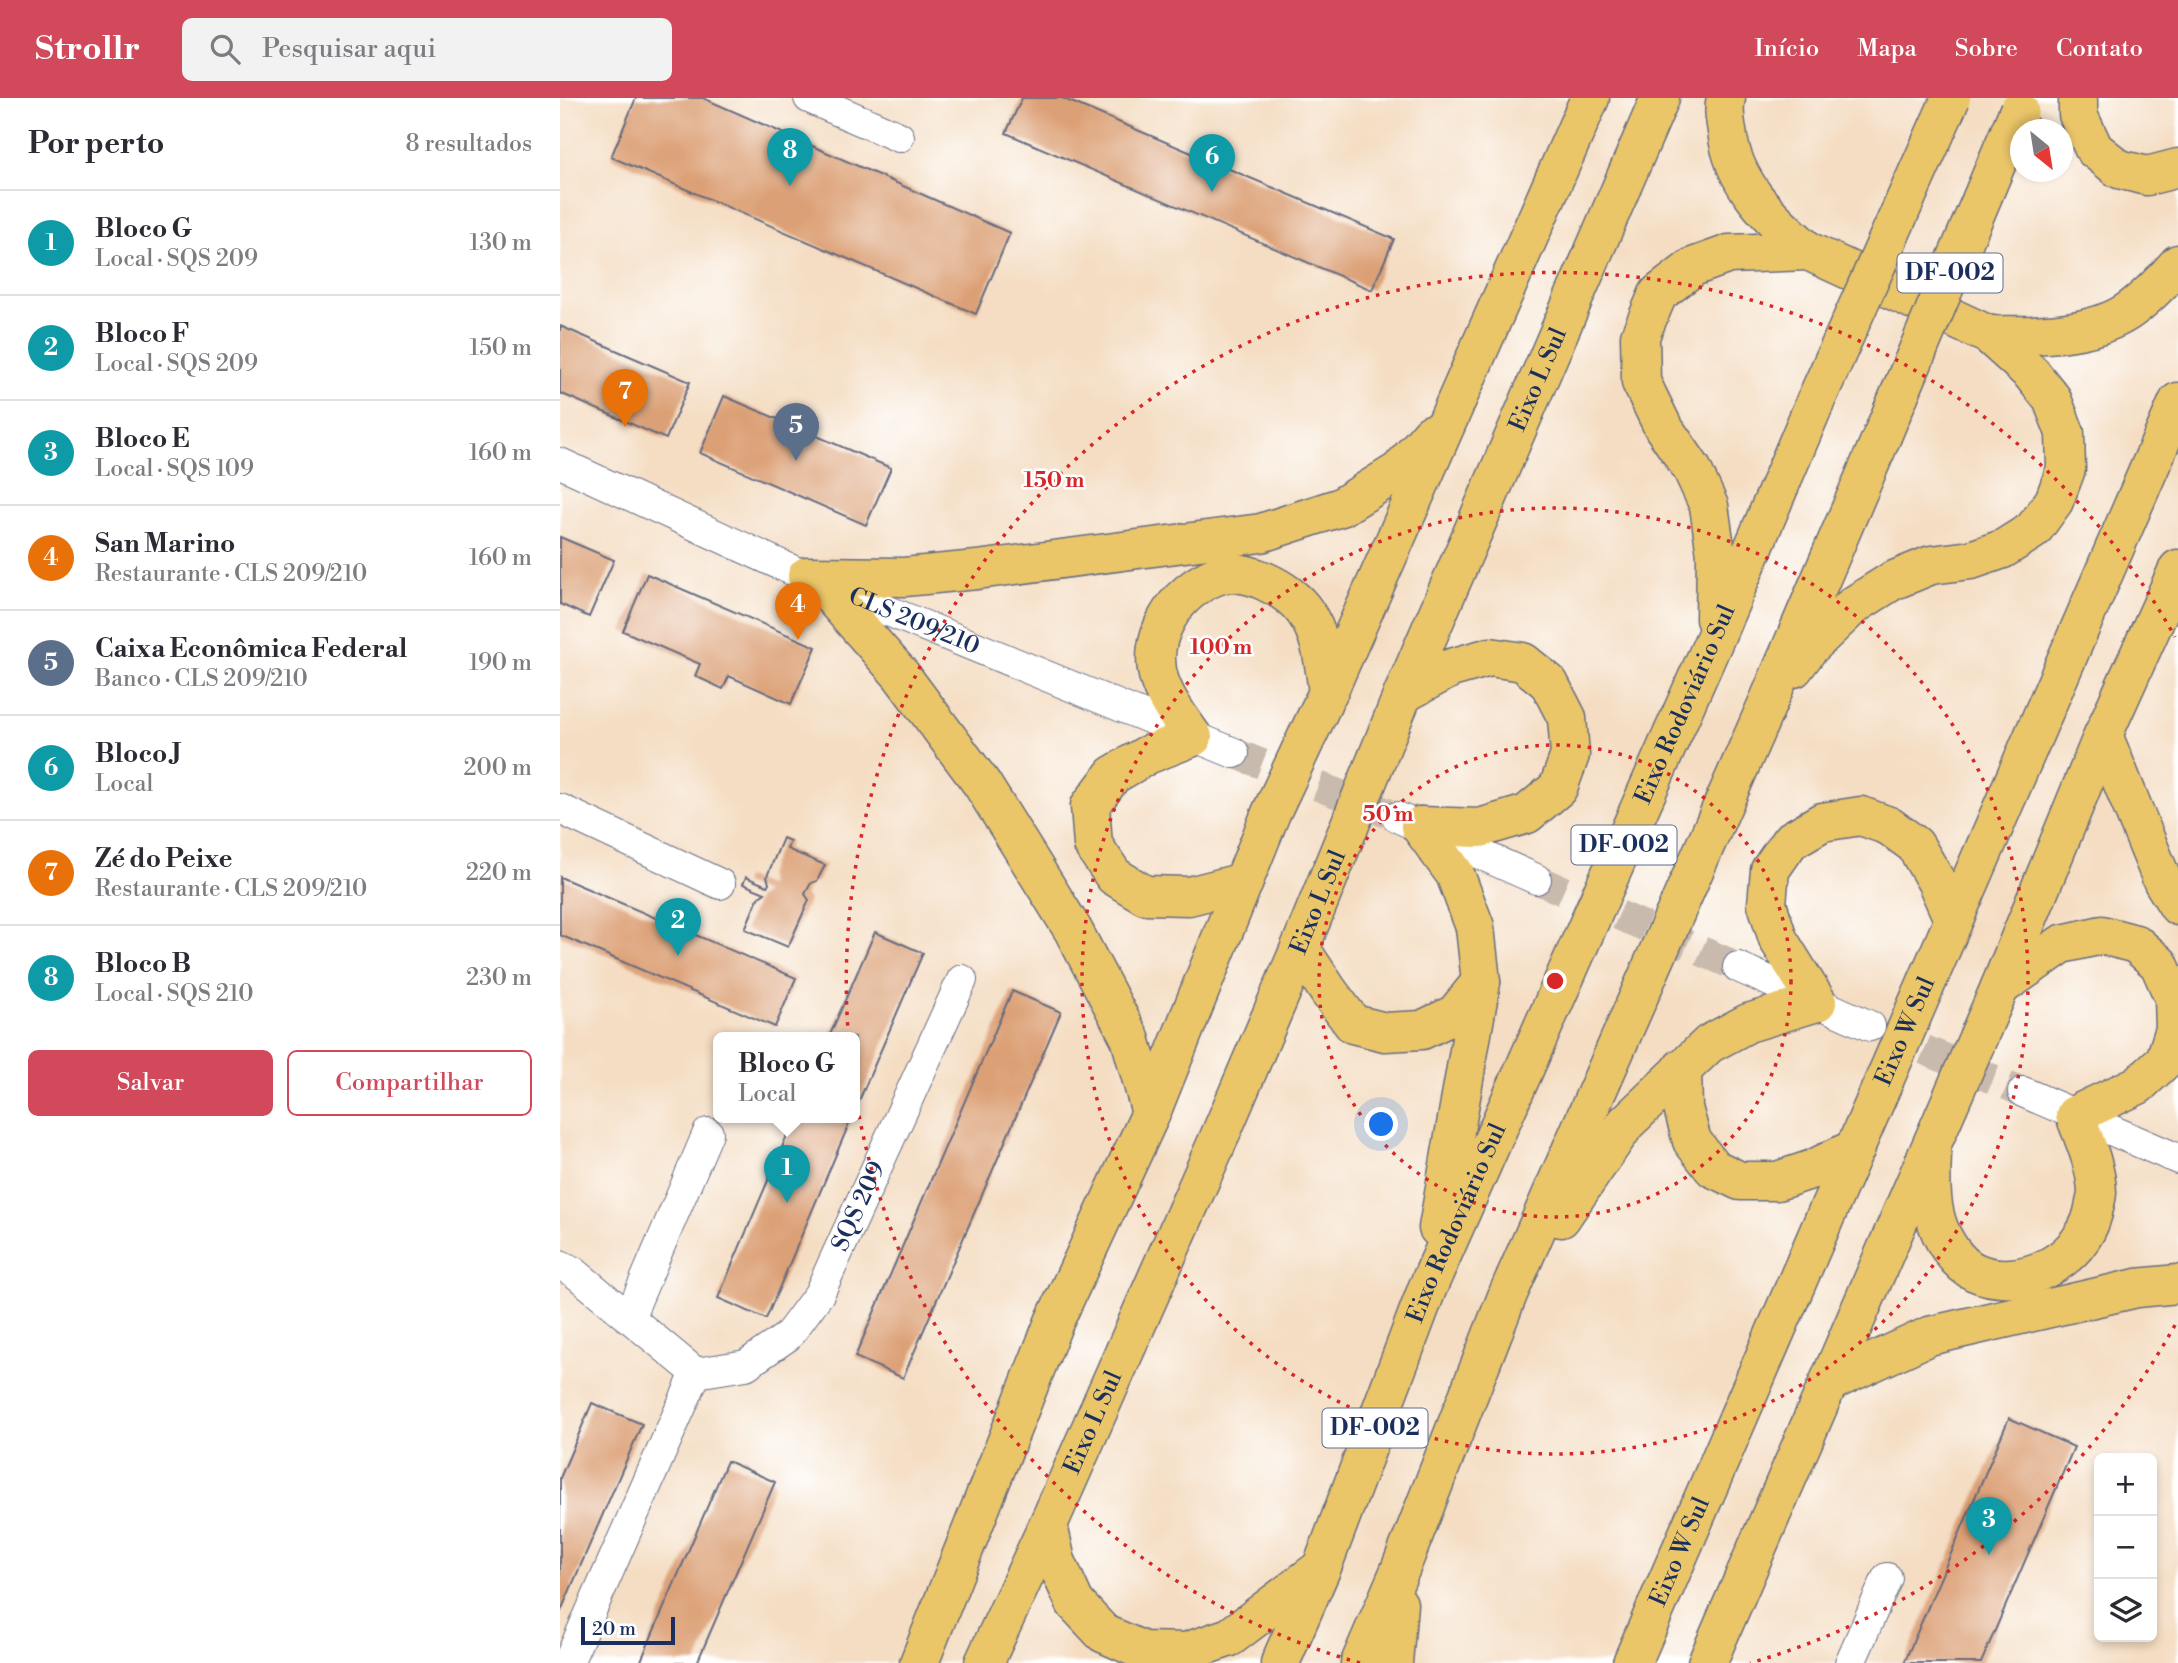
<!DOCTYPE html>
<html lang="pt">
<head>
<meta charset="utf-8">
<style>
  body { margin:0; font-family:"Libre Bodoni",serif; background:#f2f2f3; color:#2b2b33 }
  .controls { position:absolute; right:21px; bottom:21px; display:grid; overflow:hidden; border-radius:10px; box-shadow:0 4px 10px #0003 }
  .controls button { width:63px; height:63px; display:grid; place-items:center; padding:0; border:0; border-bottom:2px solid #e1e1e2; background:#fff; color:#2b2b33; font:35px sans-serif }
  .compass { position:absolute; left:1450px; top:21px; width:63px; height:63px; border-radius:50%; background:#fff; box-shadow:0 4px 10px #0003; rotate:150deg }
  .scale { position:absolute; left:21px; bottom:18px; width:94px; box-sizing:border-box; padding-left:7px; border:4px solid #1b2f5e; border-top:0; font-size:19px; line-height:24px; white-space:nowrap; color:#1b2f5e; -webkit-text-stroke:5px #fff; paint-order:stroke }
  .you { position:absolute; left:822px; top:1027px; width:24px; height:24px; margin:-18px; border:5px solid #fff; border-radius:50%; background:#1a73e8; box-shadow:0 0 0 10px #1a73e833 }
  .badge { display:grid; place-items:center; width:46px; height:46px; border-radius:50%; background:#d1495b; color:#fff; font-size:23px; font-weight:700 }
  .pin { position:absolute; translate:-50% -58px; filter:drop-shadow(0 2px 4px #0008) }
  .pin::after { content:''; position:absolute; top:37px; width:24px; height:21px; background:inherit; clip-path:polygon(0 0,100% 0,50% 100%) }
  .popup { position:absolute; left:153px; top:934px; width:147px; height:91px; box-sizing:border-box; display:grid; place-content:center; border-radius:10px; background:#fff; filter:drop-shadow(0 2px 5px #0005); font-size:23px; white-space:nowrap; color:#7c7c81 }
  .popup b { font-size:26px; color:#2b2b33 }
  .popup::after { content:''; position:absolute; left:50%; top:100%; margin-left:-14px; border:14px solid transparent; border-top-color:#fff }
  .list { margin:0; padding:0; list-style:none }
  h2 { display:flex; justify-content:space-between; align-items:center; height:91px; margin:0; padding:0 28px; font-size:30px }
  h2 small { font-size:23px; font-weight:400; color:#7c7c81 }
  .list li { display:grid; grid-template-columns:46px 1fr auto; gap:21px; align-items:center; box-sizing:border-box; height:105px; padding:0 28px; border-top:2px solid #e1e1e2 }
  .list b { display:block; font-size:26px; white-space:nowrap }
  .list p { margin:0; font-size:23px; white-space:nowrap; color:#7c7c81 }
  .list em { font-size:23px; font-style:normal; color:#7c7c81 }
  .actions { display:flex; gap:14px; padding:21px 28px }
  .actions a { flex:1; padding:16px 0; border:2px solid #d1495b; border-radius:10px; text-align:center; font-size:24px; color:#d1495b }
  .actions .main { background:#d1495b; color:#fff }
  .icon { flex:none; width:38px; height:38px; fill:none; stroke:currentColor; stroke-width:2; stroke-linecap:round; stroke-linejoin:round }
  .map { position:relative; flex:none; width:1618px; height:1565px; overflow:hidden }
  header { display:flex; align-items:center; gap:42px; box-sizing:border-box; height:98px; padding:0 35px; background:#d1495b; color:#fff }
  header strong { font-size:33px }
  nav { display:flex; gap:38px; margin-inline-start:auto; font-size:24px }
  .search { width:490px; height:63px; background:#f2f2f3; display:flex; align-items:center; gap:18px; box-sizing:border-box; padding:0 24px; border-radius:10px; color:#7c7c81; font-size:26px }
  main { display:flex }
  aside { flex:1; background:#fff }
  .map>svg:first-child { display:block }
  .building { fill:#dca076 }
  .lines { fill:none; stroke-linecap:round; stroke-linejoin:round }
  .minor-tunnel { stroke:#c9baae; stroke-width:30; stroke-dasharray:30 15; stroke-linecap:butt }
  .minor-casing { stroke:#676c81; stroke-width:32 }
  .major-casing { stroke:#676c81; stroke-width:41 }
  .highway-casing { stroke:#676c81; stroke-width:41 }
  .minor { stroke:#fff; stroke-width:30 }
  .major { stroke:#ebc669; stroke-width:38 }
  .highway { stroke:#ebc669; stroke-width:38 }
  .highway-bridge-casing { stroke:#676c81; stroke-width:41; stroke-linecap:butt }
  .highway-bridge { stroke:#ebc669; stroke-width:38 }
  .ring { fill:none; stroke:#d62828; stroke-width:3.5; stroke-dasharray:3.5 7 }
  .labels { text-anchor:middle; dominant-baseline:central; stroke-width:5; stroke-linejoin:round; paint-order:stroke }
  .shield { fill:#fff; stroke:#5f6d8e; stroke-width:2 }
  .shield-label { font-size:23px; font-weight:bold; fill:#1b2f5e }
  .street-label { font-size:24px; fill:#1b2f5e; stroke:#fff }
  .centre { fill:#d62828; stroke:#fff; stroke-width:3.5 }
  .ring-label { font-size:21px; text-anchor:middle; font-weight:bold; fill:#d62828; stroke:#fff; stroke-width:5; stroke-linejoin:round; paint-order:stroke }
</style>
</head>
<body>
<header>
<strong>Strollr</strong>
<div class="search"><svg class="icon" aria-label="search" viewBox="0 0 24 24"><circle cx="10" cy="10" r="6"/><path d="M15 15l6 6"/></svg>Pesquisar aqui</div>
<nav><a>Início</a><a>Mapa</a><a>Sobre</a><a>Contato</a></nav>
</header>
<main>
<aside>
<h2>Por perto<small>8 resultados</small></h2>
<ul class="list">
<li><span class="badge" style="background:#0f9aa8">1</span><div><b>Bloco G</b><p>Local · SQS 209</p></div><em>130 m</em></li>
<li><span class="badge" style="background:#0f9aa8">2</span><div><b>Bloco F</b><p>Local · SQS 209</p></div><em>150 m</em></li>
<li><span class="badge" style="background:#0f9aa8">3</span><div><b>Bloco E</b><p>Local · SQS 109</p></div><em>160 m</em></li>
<li><span class="badge" style="background:#e8710a">4</span><div><b>San Marino</b><p>Restaurante · CLS 209/210</p></div><em>160 m</em></li>
<li><span class="badge" style="background:#5c6f8a">5</span><div><b>Caixa Econômica Federal</b><p>Banco · CLS 209/210</p></div><em>190 m</em></li>
<li><span class="badge" style="background:#0f9aa8">6</span><div><b>Bloco J</b><p>Local</p></div><em>200 m</em></li>
<li><span class="badge" style="background:#e8710a">7</span><div><b>Zé do Peixe</b><p>Restaurante · CLS 209/210</p></div><em>220 m</em></li>
<li><span class="badge" style="background:#0f9aa8">8</span><div><b>Bloco B</b><p>Local · SQS 210</p></div><em>230 m</em></li>
</ul>
<div class="actions"><a class="main">Salvar</a><a>Compartilhar</a></div>
</aside>
<div class="map">
<svg width="1618" height="1565" viewBox="0 0 1618 1565">
  <rect width="100%" height="100%" fill="#fff"/>
  <filter id="ink" filterUnits="userSpaceOnUse"><feTurbulence type="fractalNoise" baseFrequency=".0143" numOctaves="2"/><feDisplacementMap in="SourceGraphic" scale="14" xChannelSelector="R" yChannelSelector="G"/><feConvolveMatrix kernelMatrix="1 2 1 2 8 2 1 2 1" color-interpolation-filters="sRGB"/></filter>
  <filter id="wash" filterUnits="userSpaceOnUse"><feTurbulence type="fractalNoise" baseFrequency=".00686" numOctaves="4" result="noise"/><feDisplacementMap in="SourceGraphic" scale="28" xChannelSelector="R" yChannelSelector="G"/><feGaussianBlur stdDeviation="1.57" result="paint"/><feColorMatrix in="noise" values="0 0 0 0 0 0 0 0 0 0 0 0 0 0 0 0 0 1.4 0 .05"/><feComposite in="paint" operator="in"/></filter>
  <g filter="url(#wash)">
    <rect width="100%" height="100%" fill="#f4ddc2"/>
    <g id="blocks">
      <g class="building">
        <path d="M76 0H143L450 135 416 216 51 59Z"/>
        <path d="M462 0H502L834 141 812 192 446 35Z"/>
        <path d="M0 228 130 284 106 341 0 295Z"/>
        <path d="M164 298 331 370 306 427 140 355Z"/>
        <path d="M0 439 54 462 29 519 0 506Z"/>
        <path d="M87 476 256 549 231 606 169 578 163 591 135 578 140 566 63 533Z"/>
        <path d="M223 740 230 743 227 751 265 767 257 783 251 785 245 796 249 802 228 849 185 831 198 800 205 795 183 786 186 779 207 788 209 786 207 778Z"/>
        <path d="M0 779 236 880 215 929 0 837Z"/>
        <path d="M315 834 363 855 295 1012V939H269Z"/>
        <path d="M452 893 501 914 343 1280 295 1259Z"/>
        <path d="M235 1019H292L206 1221 158 1200Z"/>
        <path d="M32 1305 82 1326 0 1515V1380Z"/>
        <path d="M1449 1320 1514 1349 1421 1565H1344Z"/>
        <path d="M167 1363 215 1384 137 1565H80Z"/>
      </g>
    </g>
  </g>
  <g filter="url(#ink)">
    <use href="#blocks" fill-opacity="0" stroke="#676c81" stroke-width="2"/>
    <g class="lines">
      <g class="minor-tunnel">
        <path d="M674 655 837 719"/>
        <path d="M976 781 1178 869"/>
        <path d="M1323 934 1463 994"/>
      </g>
      <g class="minor-casing">
        <g id="minor">
          <path d="M249 0 339 39"/>
          <path id="s1" d="M0 365 260 485 674 655"/>
          <path d="M0 711 160 786"/>
          <path d="M837 719 976 781"/>
          <path d="M1178 869 1310 928"/>
          <path d="M1463 994 1618 1061"/>
          <path id="s2" d="M0 1167 14 1174 136 1275 186 1267 228 1238 259 1196 402 882"/>
          <path d="M69 1220 148 1035"/>
          <path d="M8 1565 136 1275"/>
          <path d="M1290 1565 1327 1480"/>
        </g>
      </g>
      <g class="major-casing">
        <g id="major">
          <path d="M1166 0C1163 11 1165 21 1167 33 1173 86 1210 120 1248 153"/>
          <path d="M1429 237C1471 238 1531 238 1567 214 1586 201 1603 183 1618 166"/>
          <path d="M247 478 344 479 417 472 701 435 781 409 839 373 871 336"/>
          <path d="M260 485 341 577 422 686 513 832 570 940 591 1015"/>
          <path d="M843 596 891 570 930 559 963 564 989 585 1007 620 1010 657 998 690 967 716 920 730 860 728"/>
          <path d="M1543 637 1603 784 1618 808"/>
          <path d="M684 784 629 798 585 797 554 778 533 747 530 708 553 677 587 657 633 639C621 622 607 604 600 584 585 540 615 494 656 478 683 467 730 491 745 514 762 538 764 566 768 594"/>
          <path d="M740 850 769 894 793 926 825 934 862 932 895 916 921 884"/>
          <path d="M1257 904 1218 841 1207 806 1210 772 1230 743 1262 724 1301 718 1329 728 1355 747 1376 783 1393 821"/>
          <path d="M1122 970 1123 1010 1132 1043 1153 1070 1180 1083H1217L1253 1071 1296 1050"/>
          <path d="M1372 1056C1371 1079 1370 1103 1377 1125 1383 1143 1397 1166 1415 1174 1461 1194 1521 1163 1533 1115 1534 1108 1537 1100 1537 1094 1536 1067 1524 1042 1515 1017L1578 987 1605 962 1615 931 1614 900 1599 866 1576 846 1542 837 1502 846 1440 889"/>
          <path d="M1270 1284 1369 1238 1577 1190 1618 1186"/>
          <path d="M359 1565 494 1224 591 1015 711 715 768 594 1030 0"/>
          <path id="s3" d="M424 1565 488 1427 658 1042 740 850 843 596 1100 0"/>
          <path id="s4" d="M1072 1565 1618 304"/>
          <path d="M1147 1565 1440 889 1543 637 1618 471"/>
        </g>
      </g>
      <g class="highway-casing">
        <g id="highway">
          <path d="M1518 0V17L1534 51 1559 71 1587 78 1618 70"/>
          <path d="M1155 521 1156 456 1149 408 1132 371 1103 329 1081 284 1080 238 1098 196 1133 169 1169 156 1248 153 1429 237 1471 275 1492 301 1505 335 1506 371 1494 403 1473 432 1443 451 1411 462 1371 467 1332 483 1294 507 1249 550 1234 570"/>
          <path d="M860 728 895 776 915 829 921 884 878 1130"/>
          <path d="M1001 1120 1066 1025 1149 946 1188 925 1257 904"/>
          <path d="M488 1427 496 1463 515 1505 543 1535 583 1553 626 1554 670 1539 760 1471"/>
          <path id="s5" d="M720 1565 762 1469 867 1191 1155 540 1256 302"/>
          <path d="M800 1565 840 1472 948 1196 1209 602 1322 338"/>
          <path d="M833 1565 838 1506"/>
        </g>
      </g>
      <use href="#minor" class="minor"/>
      <use href="#major" class="major"/>
      <use href="#highway" class="highway"/>
      <g class="highway-bridge-casing">
        <g id="highway-bridge">
          <path d="M1256 302 1391 0"/>
          <path d="M1322 338 1459 12"/>
        </g>
      </g>
      <use href="#highway-bridge" class="highway-bridge"/>
    </g>
  </g>
  <g class="ring">
    <circle cx="995" cy="883" r="236"/>
    <circle cx="995" cy="883" r="473"/>
    <path d="M1615 1227A709 709 0 0 1 1190 1565M800 1565A709 709 0 1 1 1615 539"/>
  </g>
  <g class="labels">
    <g class="shield">
      <rect x="1337.5" y="155.5" width="105" height="39" rx="5"/>
      <rect x="1011.5" y="727.5" width="105" height="39" rx="5"/>
      <rect x="762.5" y="1310.5" width="105" height="39" rx="5"/>
    </g>
    <g class="shield-label">
      <text x="1390" y="175">DF-002</text>
      <text x="1064" y="747">DF-002</text>
      <text x="815" y="1330">DF-002</text>
    </g>
    <g class="street-label">
      <text stroke="none"><textPath href="#s3" startOffset="1398">Eixo L Sul</textPath></text>
      <text stroke="none"><textPath href="#s1" startOffset="388">CLS 209/210</textPath></text>
      <text stroke="none"><textPath href="#s5" startOffset="1041">Eixo Rodoviário Sul</textPath></text>
      <text stroke="none"><textPath href="#s3" startOffset="831">Eixo L Sul</textPath></text>
      <text stroke="none"><textPath href="#s4" startOffset="688">Eixo W Sul</textPath></text>
      <text stroke="none"><textPath href="#s2" startOffset="424">SQS 209</textPath></text>
      <text stroke="none"><textPath href="#s5" startOffset="474">Eixo Rodoviário Sul</textPath></text>
      <text stroke="none"><textPath href="#s3" startOffset="264">Eixo L Sul</textPath></text>
      <text stroke="none"><textPath href="#s4" startOffset="121">Eixo W Sul</textPath></text>
    </g>
  </g>
  <circle cx="995" cy="883" r="10" class="centre"/>
  <g class="ring-label">
    <text x="494" y="389">150 m</text>
    <text x="661" y="556">100 m</text>
    <text x="828" y="723">50 m</text>
  </g>
</svg>
<div class="controls">
<button>+</button>
<button>−</button>
<button><svg class="icon" aria-label="layers" viewBox="0 0 24 24"><path d="M12 4l9 5-9 5-9-5zM3 14l9 5 9-5"/></svg></button>
</div>
<svg class="compass" viewBox="-18 -18 36 36"><path d="M0-13l5 13h-10z" fill="#e53935"/><path d="M0 13l5-13h-10z" fill="#7c7c81"/></svg>
<div class="scale">20 m</div>
<div class="you"></div>
<div class="pin badge" style="left:227px;top:1105px;background:#0f9aa8">1</div>
<div class="popup"><b>Bloco G</b>Local</div>
<div class="pin badge" style="left:118px;top:858px;background:#0f9aa8">2</div>
<div class="pin badge" style="left:1429px;top:1457px;background:#0f9aa8">3</div>
<div class="pin badge" style="left:238px;top:542px;background:#e8710a">4</div>
<div class="pin badge" style="left:236px;top:363px;background:#5c6f8a">5</div>
<div class="pin badge" style="left:652px;top:94px;background:#0f9aa8">6</div>
<div class="pin badge" style="left:65px;top:329px;background:#e8710a">7</div>
<div class="pin badge" style="left:230px;top:88px;background:#0f9aa8">8</div>
</div>
</main>
</body>
</html>
